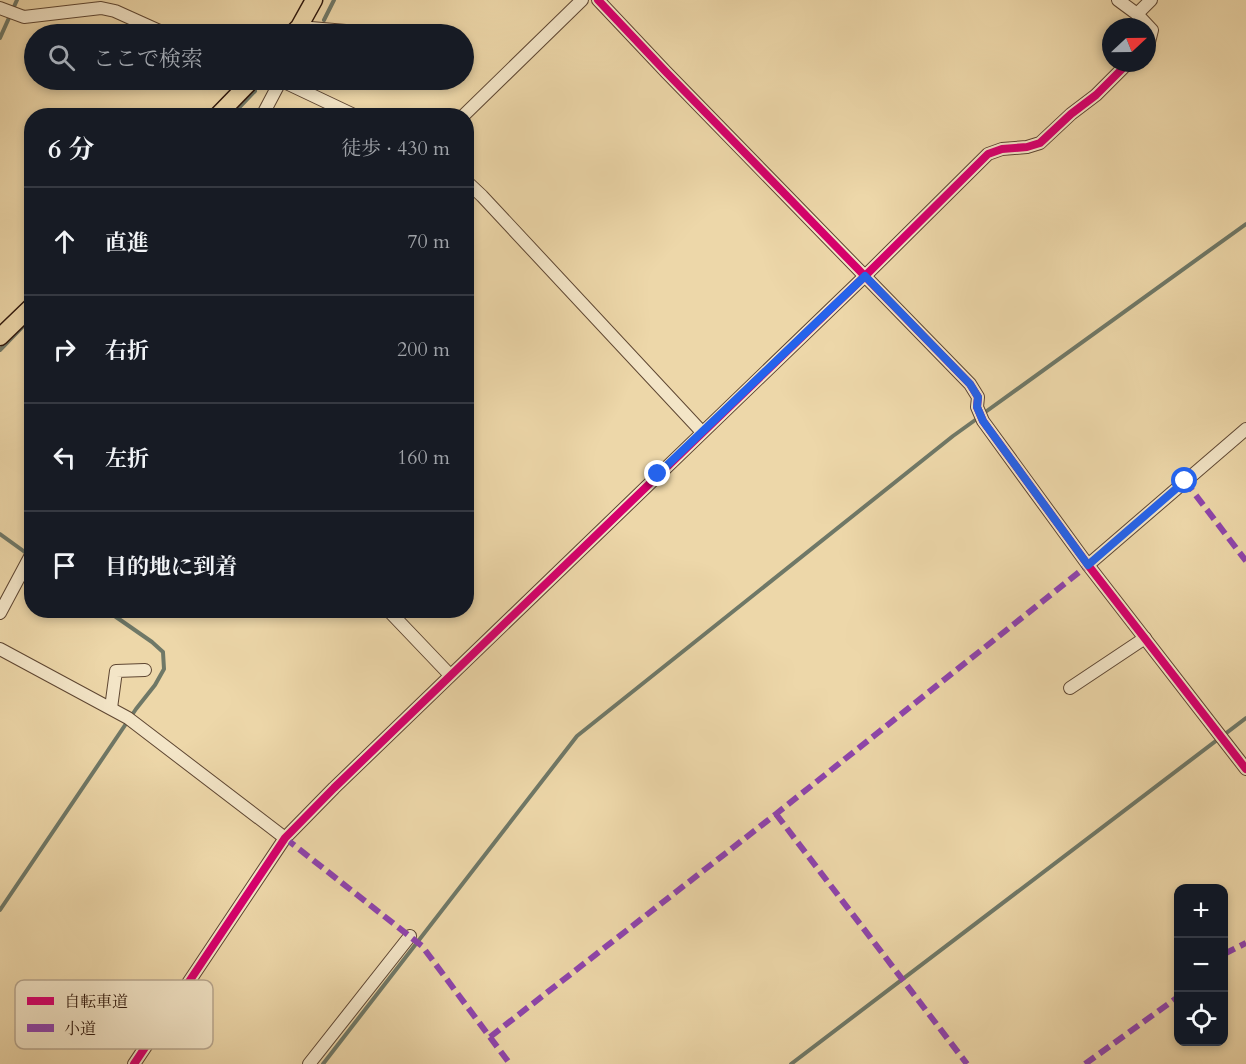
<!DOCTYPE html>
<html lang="ja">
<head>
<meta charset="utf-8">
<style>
  body { margin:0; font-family:Cardo,"Noto Serif JP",serif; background:#20242c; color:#f1f3f6 }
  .controls { position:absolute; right:18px; bottom:18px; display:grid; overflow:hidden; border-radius:12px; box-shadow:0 3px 9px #0003 }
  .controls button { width:54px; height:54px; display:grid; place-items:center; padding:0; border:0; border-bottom:2px solid #363941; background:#171b24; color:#f1f3f6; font:30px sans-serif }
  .compass { position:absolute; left:1102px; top:18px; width:54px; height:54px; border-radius:50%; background:#171b24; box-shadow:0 3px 9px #0003; rotate:68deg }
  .stop { position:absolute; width:18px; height:18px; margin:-14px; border:4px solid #2563eb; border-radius:50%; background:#fff }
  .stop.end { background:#2563eb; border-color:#fff; box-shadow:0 2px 6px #0008 }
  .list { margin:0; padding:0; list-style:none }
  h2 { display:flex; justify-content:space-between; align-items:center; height:78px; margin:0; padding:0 24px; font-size:26px }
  h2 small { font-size:20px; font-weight:400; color:#9ea1a6 }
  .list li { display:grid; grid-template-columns:39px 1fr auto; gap:18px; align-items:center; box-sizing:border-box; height:108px; padding:0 24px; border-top:2px solid #363941 }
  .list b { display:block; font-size:22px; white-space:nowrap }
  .list em { font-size:20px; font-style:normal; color:#9ea1a6 }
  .icon { flex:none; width:33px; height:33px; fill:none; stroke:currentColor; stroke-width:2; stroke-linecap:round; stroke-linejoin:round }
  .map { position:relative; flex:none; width:1246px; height:1064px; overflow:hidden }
  .search { position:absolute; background:#171b24; box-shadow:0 3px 9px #0003; left:24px; top:24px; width:450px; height:66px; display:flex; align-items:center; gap:15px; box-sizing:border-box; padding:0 21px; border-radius:33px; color:#9ea1a6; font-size:22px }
  .panel { position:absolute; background:#171b24; box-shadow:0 3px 9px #0003; left:24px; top:108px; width:450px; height:510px; border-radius:24px }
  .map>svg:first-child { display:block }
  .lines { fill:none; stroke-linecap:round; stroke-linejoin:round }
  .stream { stroke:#6f7867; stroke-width:4 }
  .minor-casing { stroke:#5e4632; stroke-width:14 }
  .major-casing { stroke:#2e160b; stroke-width:19 }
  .minor { stroke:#f3e5c7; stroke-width:12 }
  .major { stroke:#edd7a9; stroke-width:16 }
  .quiet { stroke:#8e44ad; stroke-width:6; stroke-dasharray:12 6; stroke-linecap:butt }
  .cycleway-casing { stroke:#f3e5c7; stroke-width:11 }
  .cycleway { stroke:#d6006c; stroke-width:8 }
  .route { stroke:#2563eb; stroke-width:8 }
  .key { fill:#f3e5c7; stroke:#b8a78f; stroke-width:1.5 }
  .key-label { font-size:16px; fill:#2e160b }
</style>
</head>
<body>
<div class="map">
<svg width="1246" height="1064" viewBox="0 0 1246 1064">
  <rect width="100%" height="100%" fill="#edd7a9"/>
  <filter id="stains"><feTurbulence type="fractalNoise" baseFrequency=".00333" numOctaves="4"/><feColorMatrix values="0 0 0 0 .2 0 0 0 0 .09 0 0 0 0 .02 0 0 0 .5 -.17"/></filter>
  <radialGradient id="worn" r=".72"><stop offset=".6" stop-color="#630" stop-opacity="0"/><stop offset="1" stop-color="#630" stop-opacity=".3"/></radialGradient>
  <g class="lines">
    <g class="stream">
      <path d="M324 20 334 0"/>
      <path d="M0 38 17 0"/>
      <path d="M231 116 255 91"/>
      <path d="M0 350 29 320"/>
      <path d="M984 413 1246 224"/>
      <path d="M0 534 29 555"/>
      <path d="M0 910 136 709 155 685 164 669 163 652 152 642 106 610"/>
      <path d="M323 1064 577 736 953 436 978 418"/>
      <path d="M791 1064 1246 718"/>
    </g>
    <g class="minor-casing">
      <g id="minor">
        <path d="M598 0 666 72 970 384 978 397 977 407 983 421 1088 565 1246 769"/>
        <path d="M1118 0 1137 14 1152 30 1149 42 1147 44"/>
        <path d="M0 8 24 17 101 8 115 11 166 34"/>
        <path d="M1137 14 1151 0"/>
        <path d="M297 33 299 27 381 34"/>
        <path d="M280 80 356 116"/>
        <path d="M262 116 281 80"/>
        <path d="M463 116 582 0"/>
        <path d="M466 181 482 196 702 432"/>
        <path d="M1088 565 1246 429"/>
        <path d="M388 610 450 675"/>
        <path d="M0 613 32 553"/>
        <path d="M0 649 128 718 285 838"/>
        <path d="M1070 688 1145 638"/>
        <path d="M111 708 116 671 145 670"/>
        <path d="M134 1064 285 838 334 788 865 276 988 154 1002 149 1027 147 1040 143 1071 114 1096 95 1128 63"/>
        <path d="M309 1064 410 936"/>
      </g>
    </g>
    <g class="major-casing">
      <g id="major">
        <path d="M292 34 299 27 314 0"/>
        <path d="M217 116 252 80"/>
        <path d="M0 337 32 306"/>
      </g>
    </g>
    <use href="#minor" class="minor"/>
    <use href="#major" class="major"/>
    <g class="quiet">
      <path d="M1185 481 1246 561"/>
      <path d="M776 814 967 1064"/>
      <path d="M285 838 422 946 510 1064"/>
      <path d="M1224 954 1246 943"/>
      <path d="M490 1037 776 814 1088 565"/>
      <path d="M1085 1064 1178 997"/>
    </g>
    <g class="cycleway-casing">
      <g id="cycleway">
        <path d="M598 0 666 72 970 384 978 397 977 407 983 421 1088 565 1246 769"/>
        <path d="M134 1064 285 838 334 788 865 276 988 154 1002 149 1027 147 1040 143 1071 114 1096 95 1128 63"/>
      </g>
    </g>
    <use href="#cycleway" class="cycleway"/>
  </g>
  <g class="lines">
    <path class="route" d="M658 474 865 276 970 384 978 397 977 407 983 421 1088 565 1185 481"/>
  </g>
  <rect x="15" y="980" width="198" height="69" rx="9" class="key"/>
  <rect x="27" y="997" width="27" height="8" fill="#d6006c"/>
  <rect x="27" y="1024" width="27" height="8" fill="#8e44ad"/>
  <g class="key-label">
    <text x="64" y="1007">自転車道</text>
    <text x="64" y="1034">小道</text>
  </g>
  <rect width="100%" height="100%" filter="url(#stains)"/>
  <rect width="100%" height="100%" fill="url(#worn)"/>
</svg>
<div class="controls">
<button>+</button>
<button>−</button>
<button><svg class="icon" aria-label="locate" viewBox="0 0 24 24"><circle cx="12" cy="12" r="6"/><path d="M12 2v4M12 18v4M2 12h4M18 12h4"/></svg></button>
</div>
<svg class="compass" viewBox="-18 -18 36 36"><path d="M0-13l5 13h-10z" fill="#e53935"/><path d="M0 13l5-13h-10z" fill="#9ea1a6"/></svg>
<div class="stop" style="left:1185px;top:481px"></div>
<div class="stop end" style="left:658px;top:474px"></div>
<div class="search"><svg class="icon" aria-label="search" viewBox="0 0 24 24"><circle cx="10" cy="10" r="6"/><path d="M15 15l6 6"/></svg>ここで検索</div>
<section class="panel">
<h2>6 分<small>徒歩 · 430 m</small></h2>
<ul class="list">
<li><svg class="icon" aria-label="ahead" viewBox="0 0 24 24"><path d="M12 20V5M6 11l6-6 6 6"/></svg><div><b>直進</b></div><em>70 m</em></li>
<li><svg class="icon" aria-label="right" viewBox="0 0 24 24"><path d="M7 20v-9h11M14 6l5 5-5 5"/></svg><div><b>右折</b></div><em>200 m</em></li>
<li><svg class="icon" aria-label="left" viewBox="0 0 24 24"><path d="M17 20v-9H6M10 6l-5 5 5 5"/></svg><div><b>左折</b></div><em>160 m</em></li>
<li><svg class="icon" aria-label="arrive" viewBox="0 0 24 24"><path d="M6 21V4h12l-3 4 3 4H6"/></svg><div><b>目的地に到着</b></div></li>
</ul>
</section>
</div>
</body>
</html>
